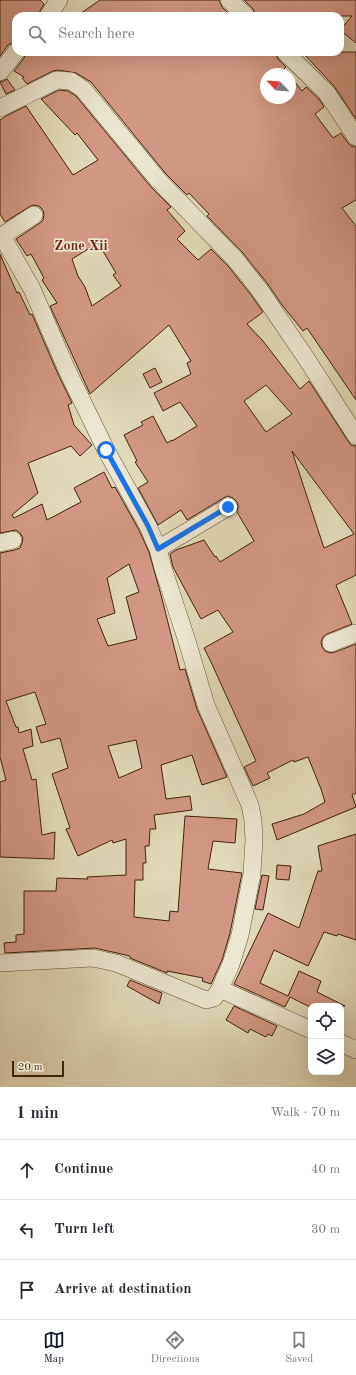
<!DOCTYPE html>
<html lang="en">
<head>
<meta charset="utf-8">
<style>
  body { margin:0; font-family:"Old Standard TT",serif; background:#f7f7f7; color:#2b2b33 }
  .controls { position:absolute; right:12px; bottom:12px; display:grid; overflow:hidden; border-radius:8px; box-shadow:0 4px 16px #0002 }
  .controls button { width:36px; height:36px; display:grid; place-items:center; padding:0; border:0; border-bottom:1px solid #e1e1e2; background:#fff; color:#2b2b33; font:20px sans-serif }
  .compass { position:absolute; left:260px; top:68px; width:36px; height:36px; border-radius:50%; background:#fff; box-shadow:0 4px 16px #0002; rotate:295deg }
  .scale { position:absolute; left:12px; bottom:10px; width:52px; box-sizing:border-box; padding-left:4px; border:2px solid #40240b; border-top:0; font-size:11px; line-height:14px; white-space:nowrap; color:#40240b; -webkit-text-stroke:3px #ece6d2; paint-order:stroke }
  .stop { position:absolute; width:12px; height:12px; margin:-9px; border:3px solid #1a73e8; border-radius:50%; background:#fff }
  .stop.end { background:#1a73e8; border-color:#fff; box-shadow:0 1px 4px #0008 }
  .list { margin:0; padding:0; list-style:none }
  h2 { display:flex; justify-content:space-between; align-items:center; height:52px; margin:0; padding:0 16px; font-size:17px }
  h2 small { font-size:13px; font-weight:400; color:#7c7c81 }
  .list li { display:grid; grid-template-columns:26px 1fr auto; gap:12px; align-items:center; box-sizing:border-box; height:60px; padding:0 16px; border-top:1px solid #e1e1e2 }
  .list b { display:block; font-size:15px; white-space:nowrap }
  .list em { font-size:13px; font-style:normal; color:#7c7c81 }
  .icon { flex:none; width:22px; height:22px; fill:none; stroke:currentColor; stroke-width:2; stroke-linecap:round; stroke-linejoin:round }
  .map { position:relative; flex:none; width:356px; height:1087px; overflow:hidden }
  .search { position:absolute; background:#fff; box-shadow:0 4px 16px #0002; left:12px; right:12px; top:12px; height:44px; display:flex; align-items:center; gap:10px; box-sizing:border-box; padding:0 14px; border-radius:12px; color:#7c7c81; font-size:15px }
  .sheet { height:232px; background:#fff }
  nav { display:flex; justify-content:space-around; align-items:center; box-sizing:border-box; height:56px; border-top:1px solid #e1e1e2; background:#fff; font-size:11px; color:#7c7c81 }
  nav a { display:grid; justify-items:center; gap:2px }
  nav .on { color:#111827 }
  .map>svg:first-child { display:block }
  .building { fill:#d29885; stroke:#40240b; fill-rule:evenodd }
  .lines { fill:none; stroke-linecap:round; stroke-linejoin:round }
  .street-casing { stroke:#685136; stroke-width:18 }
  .street { stroke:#ece6d2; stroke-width:17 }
  .route { stroke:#1a73e8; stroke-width:5 }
  .labels { text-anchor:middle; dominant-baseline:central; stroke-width:3.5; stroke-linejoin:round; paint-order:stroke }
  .quarter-label { font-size:14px; font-weight:bold; fill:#7a1f14; stroke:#ece6d2 }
</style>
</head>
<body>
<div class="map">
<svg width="356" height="1087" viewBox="0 0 356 1087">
  <rect width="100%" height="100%" fill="#e1d9b9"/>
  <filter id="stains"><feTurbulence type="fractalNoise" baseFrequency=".005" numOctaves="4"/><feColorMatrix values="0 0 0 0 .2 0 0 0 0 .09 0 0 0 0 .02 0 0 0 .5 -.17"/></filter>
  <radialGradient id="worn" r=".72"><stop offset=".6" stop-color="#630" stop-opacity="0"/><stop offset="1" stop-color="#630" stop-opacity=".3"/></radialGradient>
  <g class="building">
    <path d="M0 0H40L44 4 40 11 38 16H16V42L12 43 8 45 0 56Z"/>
    <path d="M100 0H219L222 7 231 16H77Z"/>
    <path d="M244 0H356V43L340 30 352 16H256L253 9Z"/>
    <path d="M26 52H275L278 59 286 67 284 69 288 74H266V98H290V76L302 91 306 87 319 99 324 107 315 114 333 138 341 133 348 143 351 146 356 147V200L342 208 356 226V400L307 328 303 331 282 305 267 283 243 253 207 216 209 214 189 193 187 195 166 174 91 82 76 73 58 70 53 71 27 84 22 78 24 77 14 71 24 58Z"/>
    <path d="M299 52H356V119L334 86 302 52 301 54Z"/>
    <path d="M7 79 15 90 6 94 0 82 4 81Z"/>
    <path d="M59 90 68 91 76 96 151 187 171 207 167 210 185 231 177 239 198 260 211 249 228 266 251 295 263 312 247 324 263 341 300 389 309 381 348 441 351 445 356 446V575L336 585 352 624 327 634 323 637 321 642 322 647 325 651 330 653 335 652 356 644V793L352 795 356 807 277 840 272 824 304 814 325 802 321 789 308 757 294 762 293 760 267 773 270 778 253 786 244 767 256 761 211 662 204 648 233 632 218 610 201 619 173 567 170 554 176 550 204 540 215 557 216 556 220 562 254 541 237 512 238 507 237 502 233 498 227 496 187 520 181 510 158 525 138 488 148 482 135 462 137 461 124 435 143 425 141 422 153 416 167 443 172 440V441L197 426 180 402 163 411 154 393 191 374 187 363 191 361 169 325 90 394 50 306 57 303 42 280 44 278 31 254 27 256 16 239 40 223 43 220 44 215 43 210 39 206 33 205 29 207 5 222 0 214V120L6 116 26 106 73 175 98 160 77 133 75 135 41 99ZM98 243 116 273 113 275 121 286 92 306 85 287 78 276 72 259ZM266 385 292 414 266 432 244 401ZM292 451 354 534 324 548Z"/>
    <path d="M0 254 17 293 19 292 30 315 32 314 58 374 72 403 68 405 74 425 92 445 80 456 71 446 28 463 38 493 12 515 14 518 42 504 47 520 81 502 74 488 104 472 112 488 115 487 139 530 149 552 161 595 180 670 185 669 197 709 227 777 202 785 192 755 161 765 166 799 190 796 192 810 154 815 156 829H150L149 846H145L146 863H143V880H135L134 917 169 921 170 911 178 912 185 816 237 819 235 843 213 841 208 869 242 873 230 933 222 960 211 984 202 981 203 978 167 971V973L130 958V956L95 948 5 953 4 943 16 942V935L24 934V891H56L57 878 88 879 87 877 126 875V839L113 843 112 840 78 856 66 829 70 828 52 774 68 768 60 738 41 743 36 727 46 724 35 692 6 701 16 727H18L19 733 31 729 33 746 23 749 32 780 36 779 42 835 55 832 54 859 0 857V782L6 780 0 757V553L15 550 20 548 22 543 23 538 20 533 16 530 0 533ZM129 564 139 592 126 597 137 639 108 646 97 619 115 613 107 578ZM136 740 142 768 119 778 108 746Z"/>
    <path d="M155 368 162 382 150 388 143 374Z"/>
    <path d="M356 834V940L338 934 337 936 324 932 308 966 274 950 260 983 288 996 299 971 321 981 317 992 345 1006H308L290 997 285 1007 234 984 268 913 299 928 318 871H322L318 846Z"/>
    <path d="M277 865 291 866 289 880 276 879Z"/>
    <path d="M262 875 269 876 263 910 255 909Z"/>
    <path d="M130 980 162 993 159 1004 127 986Z"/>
    <path d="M234 1006 277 1026 272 1036 268 1034 266 1037 250 1029 248 1033 226 1020Z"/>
  </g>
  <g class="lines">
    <g class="street-casing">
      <g id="street">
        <path d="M229 0 246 16"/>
        <path d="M48 16 59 0"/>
        <path d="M285 52 327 93 356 137"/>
        <path d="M0 72 16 52"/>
        <path d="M0 108 57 80 71 81 83 89 159 181 235 259 259 289 306 358 356 436"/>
        <path d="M0 237 34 215"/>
        <path d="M0 543 13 540"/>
        <path d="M158 549 228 507"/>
        <path d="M331 643 356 633"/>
        <path d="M0 963 93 958 116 963 206 1000 214 998 220 989 231 964 240 935 252 874 254 840 253 821 250 805 206 705 187 641 163 568 158 549 148 526 106 450 67 370 32 289 2 236"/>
        <path d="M220 989 311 1030"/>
        <path d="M341 1043 356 1050"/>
      </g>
    </g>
    <use href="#street" class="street"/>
  </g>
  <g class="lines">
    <path class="route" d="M106 450 148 526 158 549 228 507"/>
  </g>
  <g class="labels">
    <g class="quarter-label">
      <text x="81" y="246">Zone Xii</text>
    </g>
  </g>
  <rect width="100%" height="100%" filter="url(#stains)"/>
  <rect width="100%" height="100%" fill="url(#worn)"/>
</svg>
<div class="controls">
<button><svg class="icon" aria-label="locate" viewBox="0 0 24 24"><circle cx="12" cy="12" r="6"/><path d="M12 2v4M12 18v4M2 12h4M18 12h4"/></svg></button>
<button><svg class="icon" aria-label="layers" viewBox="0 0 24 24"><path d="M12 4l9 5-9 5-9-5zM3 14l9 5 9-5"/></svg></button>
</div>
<svg class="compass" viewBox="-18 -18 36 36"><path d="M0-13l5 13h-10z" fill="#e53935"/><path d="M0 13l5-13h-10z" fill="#7c7c81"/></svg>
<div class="scale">20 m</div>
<div class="stop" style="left:106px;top:450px"></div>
<div class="stop end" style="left:228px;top:507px"></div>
<div class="search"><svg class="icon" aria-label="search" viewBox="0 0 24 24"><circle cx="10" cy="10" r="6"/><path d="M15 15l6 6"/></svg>Search here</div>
</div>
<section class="sheet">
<h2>1 min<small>Walk · 70 m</small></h2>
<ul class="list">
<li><svg class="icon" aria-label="ahead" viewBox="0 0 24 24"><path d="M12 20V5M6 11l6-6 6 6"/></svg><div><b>Continue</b></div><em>40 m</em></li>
<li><svg class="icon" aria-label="left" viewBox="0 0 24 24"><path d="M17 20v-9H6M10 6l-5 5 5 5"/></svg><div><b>Turn left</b></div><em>30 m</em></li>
<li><svg class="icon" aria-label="arrive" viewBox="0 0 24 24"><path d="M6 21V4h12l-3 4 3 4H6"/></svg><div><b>Arrive at destination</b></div></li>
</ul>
</section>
<nav>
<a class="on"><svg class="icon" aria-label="map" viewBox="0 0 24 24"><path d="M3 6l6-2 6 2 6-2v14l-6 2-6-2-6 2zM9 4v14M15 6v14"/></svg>Map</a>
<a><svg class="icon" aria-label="directions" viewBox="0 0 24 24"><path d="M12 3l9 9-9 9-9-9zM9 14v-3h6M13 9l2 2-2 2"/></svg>Directions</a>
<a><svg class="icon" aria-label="saved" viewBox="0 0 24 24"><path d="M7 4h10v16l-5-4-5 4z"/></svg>Saved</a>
</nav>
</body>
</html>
